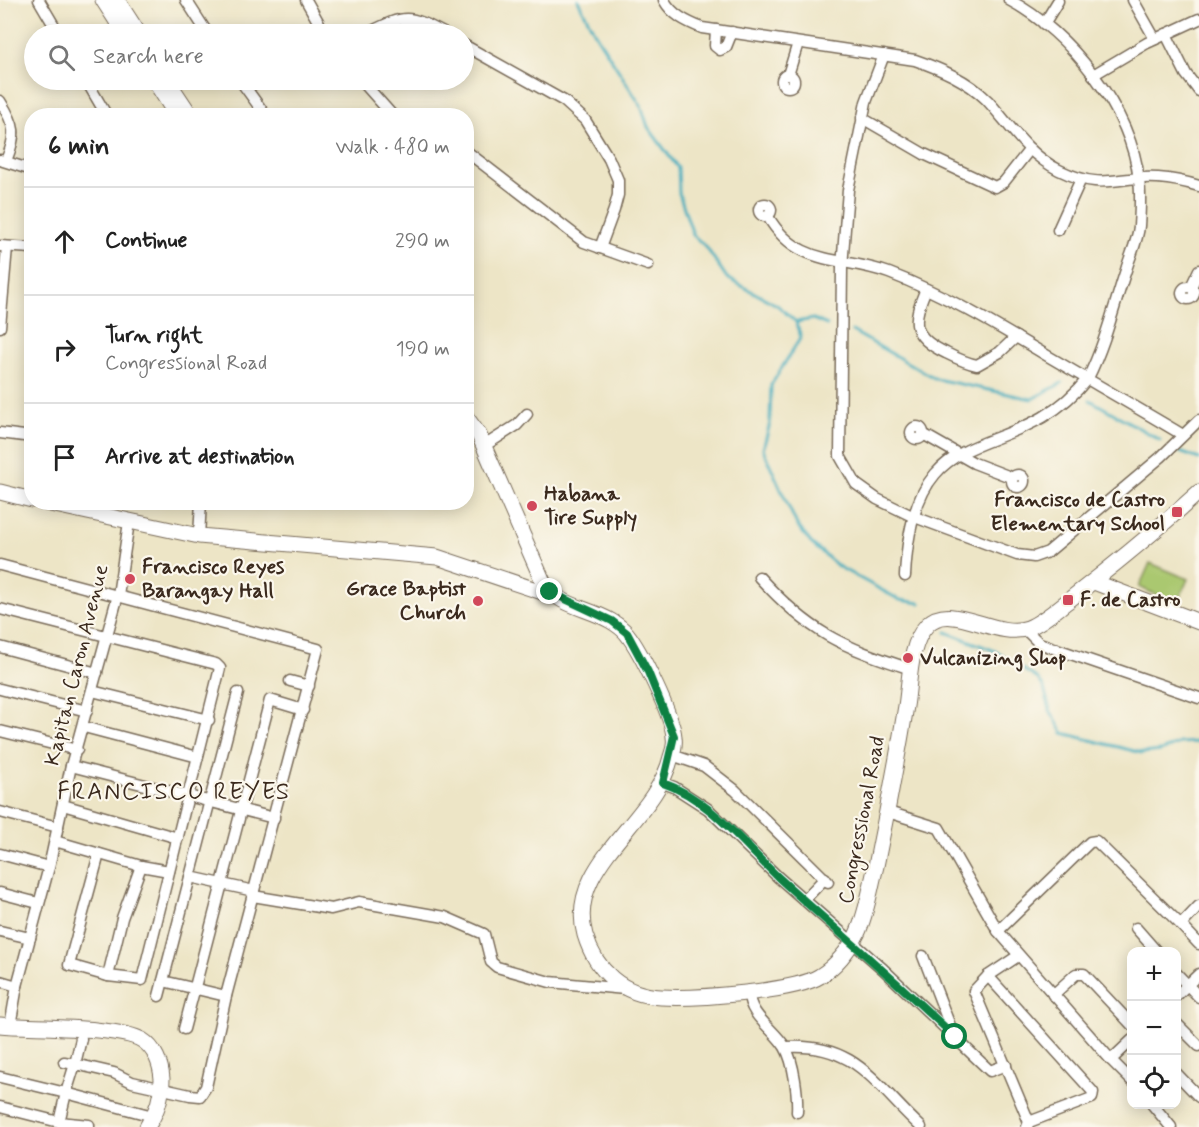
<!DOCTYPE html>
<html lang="en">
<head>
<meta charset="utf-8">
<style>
  body { margin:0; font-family:Mynerve,sans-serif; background:#f2f2f2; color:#222 }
  .controls { position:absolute; right:18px; bottom:18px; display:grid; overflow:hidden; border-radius:12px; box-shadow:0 3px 15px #0003 }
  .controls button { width:54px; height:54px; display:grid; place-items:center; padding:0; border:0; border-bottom:2px solid #e0e0e0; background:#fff; color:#222; font:30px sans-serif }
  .stop { position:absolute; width:18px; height:18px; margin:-14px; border:4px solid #0b8043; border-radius:50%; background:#fff }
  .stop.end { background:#0b8043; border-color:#fff; box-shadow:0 2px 6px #0008 }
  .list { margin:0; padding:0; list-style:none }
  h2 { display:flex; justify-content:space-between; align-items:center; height:78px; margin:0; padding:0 24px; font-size:26px }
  h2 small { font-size:20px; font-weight:400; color:#767676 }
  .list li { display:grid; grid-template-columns:39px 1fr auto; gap:18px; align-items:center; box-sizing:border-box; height:108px; padding:0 24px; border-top:2px solid #e0e0e0 }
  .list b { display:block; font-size:22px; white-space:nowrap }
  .list p { margin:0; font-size:20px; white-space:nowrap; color:#767676 }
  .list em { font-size:20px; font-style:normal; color:#767676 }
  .icon { flex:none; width:33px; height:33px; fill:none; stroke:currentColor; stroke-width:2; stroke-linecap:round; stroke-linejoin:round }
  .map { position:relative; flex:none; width:1199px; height:1127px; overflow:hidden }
  .search { position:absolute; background:#fff; box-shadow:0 3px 15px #0003; left:24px; top:24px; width:450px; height:66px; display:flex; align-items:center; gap:15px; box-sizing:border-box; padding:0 21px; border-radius:33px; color:#767676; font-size:22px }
  .panel { position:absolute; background:#fff; box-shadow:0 3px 15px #0003; left:24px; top:108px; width:450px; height:402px; border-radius:24px }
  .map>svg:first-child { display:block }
  .green { fill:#aac86f; stroke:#727946; stroke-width:1.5 }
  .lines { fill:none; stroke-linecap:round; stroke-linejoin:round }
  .stream { stroke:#3dabbc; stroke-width:3 }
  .street-casing { stroke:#796b59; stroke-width:13 }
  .secondary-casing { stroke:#796b59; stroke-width:17 }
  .street { stroke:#fff; stroke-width:10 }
  .secondary { stroke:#fff; stroke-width:15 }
  .route { stroke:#0b8043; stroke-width:8 }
  .poi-dot { fill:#d1495b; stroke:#fbf7ec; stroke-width:2 }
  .labels { text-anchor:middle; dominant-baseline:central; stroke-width:4.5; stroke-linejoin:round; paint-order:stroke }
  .poi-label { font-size:21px; font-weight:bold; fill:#3b2a1e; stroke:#fbf7ec; text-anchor:start }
  .street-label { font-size:21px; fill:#3b2a1e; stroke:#fbf7ec }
  .quarter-label { font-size:24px; letter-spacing:1.5px; fill:#3b2a1e; stroke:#fbf7ec }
</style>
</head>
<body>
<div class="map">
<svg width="1199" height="1127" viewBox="0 0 1199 1127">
  <rect width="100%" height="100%" fill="#fbf7ec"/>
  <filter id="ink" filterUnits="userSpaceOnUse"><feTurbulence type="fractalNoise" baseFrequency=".0167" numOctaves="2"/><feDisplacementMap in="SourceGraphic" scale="12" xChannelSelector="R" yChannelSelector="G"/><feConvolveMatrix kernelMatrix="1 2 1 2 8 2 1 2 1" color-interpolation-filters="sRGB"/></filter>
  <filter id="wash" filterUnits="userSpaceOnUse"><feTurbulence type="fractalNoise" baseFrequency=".008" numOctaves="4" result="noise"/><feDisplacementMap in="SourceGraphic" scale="24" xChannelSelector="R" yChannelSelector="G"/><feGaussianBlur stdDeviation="1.35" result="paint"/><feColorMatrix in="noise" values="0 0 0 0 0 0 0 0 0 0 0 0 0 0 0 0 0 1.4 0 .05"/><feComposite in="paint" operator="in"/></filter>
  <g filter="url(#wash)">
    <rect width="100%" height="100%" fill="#ede5c6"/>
    <path class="green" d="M1150 563 1188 579 1177 604 1139 587Z"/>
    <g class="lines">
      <g class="stream">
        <path d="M578 0 596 35 641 106 648 127 678 168 679 193 693 235 706 247 727 278 777 305 796 322 801 337 771 385 770 423 763 449 787 503 797 525 811 543 839 567 900 600 920 603"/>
        <path d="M796 322 813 319 827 325"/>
        <path d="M852 331 936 379 1032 399 1062 383"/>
        <path d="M1090 400 1160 440"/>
        <path d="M1180 452 1199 459"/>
        <path d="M946 632 995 651 1038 679 1044 688 1050 710 1063 733 1142 753 1161 751 1179 743 1199 742"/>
      </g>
    </g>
  </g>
  <g filter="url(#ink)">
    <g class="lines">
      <g class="street-casing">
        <g id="street">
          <path d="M39 0 59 34"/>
          <path d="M186 0 208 34"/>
          <path d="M306 0 325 34"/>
          <path d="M664 0C672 15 687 22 702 28L915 60C941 69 967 80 987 100 1010 125 1027 154 1059 170 1104 192 1117 175 1158 178 1172 179 1186 182 1199 186"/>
          <path d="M1133 0 1155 39"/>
          <path d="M1044 24 1058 1"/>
          <path d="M716 30 715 46 720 50 726 47 732 32"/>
          <path d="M366 34C405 15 406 13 445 34"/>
          <path d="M1166 34 1186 74 1199 91"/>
          <path d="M464 45 564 101 585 120 609 159 618 180V195L614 210 600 248"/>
          <path d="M884 55 866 102 848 190 842 267 840 456 856 484 877 499 912 516 1017 555 1034 557 1048 552 1161 457 1199 420"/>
          <path d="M788 75 798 43"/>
          <path d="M1093 75 1147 43 1199 19"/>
          <circle cx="788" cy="81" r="6"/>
          <path d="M86 80 107 116"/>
          <path d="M240 80 266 116"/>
          <path d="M361 80 393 116"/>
          <path d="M246 87 263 80"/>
          <path d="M0 101C16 126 17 134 6 161"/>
          <path d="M862 118 924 154 995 187 1004 182 1030 149"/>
          <path d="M466 151 584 242 648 265"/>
          <path d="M0 160 32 170"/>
          <circle cx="765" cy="210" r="6"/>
          <path d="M767 215C798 269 841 255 889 273 944 294 996 325 1046 355 1092 382 1138 408 1183 435"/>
          <path d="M1058 230 1081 179"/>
          <path d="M0 246 32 248"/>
          <path d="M1191 287 1199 270"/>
          <circle cx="1188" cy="293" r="6"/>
          <path d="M926 289C911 323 912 337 946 353 956 358 966 363 977 365L1000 352 1016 337"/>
          <path d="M0 327 7 247"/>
          <circle cx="917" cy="433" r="6"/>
          <path d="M0 433 32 437"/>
          <path d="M923 434 974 463 1013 478"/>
          <path d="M484 446 517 425 527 414"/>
          <circle cx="1018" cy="481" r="6"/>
          <path d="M199 536 201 502"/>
          <path d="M0 565 318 649 226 996 206 1087 200 1096 190 1095 132 1082 114 1073 75 1064 66 1093 149 1115"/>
          <path d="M905 576C913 405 1013 472 1088 378 1105 344 1114 306 1126 270 1130 256 1138 240 1139 226 1140 211 1141 194 1139 180 1131 109 1070 32 1009 0"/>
          <path d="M759 577C810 633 840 646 911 669"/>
          <path d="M0 609 216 664 220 668 142 980 108 976 69 965 99 854"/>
          <path d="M1025 629 1039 643 1199 698"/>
          <path d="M0 647 97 673"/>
          <path d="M290 681 309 686"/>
          <path d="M0 689 87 711"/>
          <path d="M92 691 209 720"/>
          <path d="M84 727 198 757"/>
          <path d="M0 731 77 750"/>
          <path d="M672 755 704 766 735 790 828 882"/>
          <path d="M71 766 274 818"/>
          <path d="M663 783 674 787 708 809 778 877 883 969 990 1071 1006 1065"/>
          <path d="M63 805 178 838"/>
          <path d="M0 812 58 827"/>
          <path d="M888 812 939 828 998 931 1111 1060 1132 1040"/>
          <path d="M55 841 141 866 169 871"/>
          <path d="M0 854 49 867"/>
          <path d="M190 877 254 891"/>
          <path d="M0 893 38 903"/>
          <path d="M253 896 331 909 359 902 445 917 484 934 491 962 497 967 550 982 625 989"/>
          <path d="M804 900 825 878"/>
          <path d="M1199 906 1181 925 1199 944"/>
          <path d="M1136 928 1157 952"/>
          <path d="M0 931 30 938"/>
          <path d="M998 931 1090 842 1096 841 1181 925"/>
          <path d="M923 956 952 1031"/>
          <path d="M1018 956 988 976 974 991 1029 1122"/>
          <path d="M1176 973 1199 997"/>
          <path d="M108 976 122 918 141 866"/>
          <path d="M988 976 1093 1092 1092 1098 1029 1122 1027 1127"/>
          <path d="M0 981 17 986"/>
          <path d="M163 981 226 996"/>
          <path d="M749 992C748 1015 774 1029 785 1047 794 1062 798 1095 797 1112"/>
          <path d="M1053 995 1076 974H1084L1132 1025"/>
          <path d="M159 996 238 693"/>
          <path d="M1176 996 1199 974"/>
          <path d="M1176 1023 1199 1046"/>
          <path d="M10 1026 17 986 49 867 71 766 118 595 129 522"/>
          <path d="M184 1029 270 700 303 710"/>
          <path d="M786 1047C856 1042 875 1085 921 1127"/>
          <path d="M1111 1060 1132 1081"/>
          <path d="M64 1062 75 1064 81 1039 80 1030"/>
          <path d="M1176 1073 1199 1097"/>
          <path d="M0 1077 66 1093 59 1122 89 1125V1127"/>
          <path d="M1152 1104 1171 1127"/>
          <path d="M0 1107 59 1122"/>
        </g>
      </g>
      <g class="secondary-casing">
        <g id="secondary">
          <path d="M103 0 125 34"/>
          <path d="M117 0 139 34"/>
          <path d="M154 80 177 116"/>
          <path d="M167 80 191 116"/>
          <path d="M466 417 479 435 544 584C559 606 589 608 611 621 616 624 624 630 627 634 640 650 673 717 674 737 675 743 673 752 671 757 656 821 565 865 585 935 596 971 622 995 661 997 693 999 795 992 820 976 835 967 849 950 857 934 867 913 870 889 876 866 887 813 897 760 906 706 910 682 909 644 927 625 951 600 996 640 1028 628 1043 622 1056 610 1069 600 1113 566 1157 530 1199 492"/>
          <path d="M0 492 32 500"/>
          <path d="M41 502 199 536 437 557 554 596"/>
          <path d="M1094 582 1199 622"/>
          <path d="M0 1025C31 1028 119 1026 142 1040 155 1048 161 1064 162 1079 162 1097 157 1112 147 1127"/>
        </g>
      </g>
      <use href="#street" class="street"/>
      <use href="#secondary" class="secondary"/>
    </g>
  </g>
  <g class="lines" filter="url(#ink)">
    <path class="route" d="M550 592 612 621 627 633 648 672 674 736 663 783C710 799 744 845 779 878 837 931 898 982 955 1037"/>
  </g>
  <g class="poi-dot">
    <circle cx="532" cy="506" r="6"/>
    <rect x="1171" y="506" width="12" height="12" rx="3"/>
    <circle cx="130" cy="579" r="6"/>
    <rect x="1062" y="594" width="12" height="12" rx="3"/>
    <circle cx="478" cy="601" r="6"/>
    <circle cx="908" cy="658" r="6"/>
  </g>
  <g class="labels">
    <g class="poi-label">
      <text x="544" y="494">Habana<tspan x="544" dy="24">Tire Supply</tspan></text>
      <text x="1165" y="500" text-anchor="end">Francisco de Castro<tspan x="1165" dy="24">Elementary School</tspan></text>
      <text x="142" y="567">Francisco Reyes<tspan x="142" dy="24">Barangay Hall</tspan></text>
      <text x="466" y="589" text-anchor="end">Grace Baptist<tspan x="466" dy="24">Church</tspan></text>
      <text x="1080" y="600">F. de Castro</text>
      <text x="920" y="658">Vulcanizing Shop</text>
    </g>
    <g class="street-label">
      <text transform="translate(77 665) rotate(-76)">Kapitan Caron Avenue</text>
      <text transform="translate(862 820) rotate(-79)">Congressional Road</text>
    </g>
    <g class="quarter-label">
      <text x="174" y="792">FRANCISCO REYES</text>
    </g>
  </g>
</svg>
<div class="controls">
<button>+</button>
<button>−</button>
<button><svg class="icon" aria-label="locate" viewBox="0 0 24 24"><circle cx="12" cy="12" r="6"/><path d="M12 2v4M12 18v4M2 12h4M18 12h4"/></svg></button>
</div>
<div class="stop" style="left:955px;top:1037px"></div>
<div class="stop end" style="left:550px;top:592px"></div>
<div class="search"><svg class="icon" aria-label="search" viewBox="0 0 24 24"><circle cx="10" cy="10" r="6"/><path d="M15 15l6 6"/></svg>Search here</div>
<section class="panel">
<h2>6 min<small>Walk · 480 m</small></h2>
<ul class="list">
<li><svg class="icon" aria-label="ahead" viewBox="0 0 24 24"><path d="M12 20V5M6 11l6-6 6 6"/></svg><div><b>Continue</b></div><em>290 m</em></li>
<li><svg class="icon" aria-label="right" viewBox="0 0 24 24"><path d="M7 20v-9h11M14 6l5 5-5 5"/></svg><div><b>Turn right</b><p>Congressional Road</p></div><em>190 m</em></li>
<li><svg class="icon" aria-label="arrive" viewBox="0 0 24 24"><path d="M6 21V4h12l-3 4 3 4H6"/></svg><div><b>Arrive at destination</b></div></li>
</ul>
</section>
</div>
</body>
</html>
